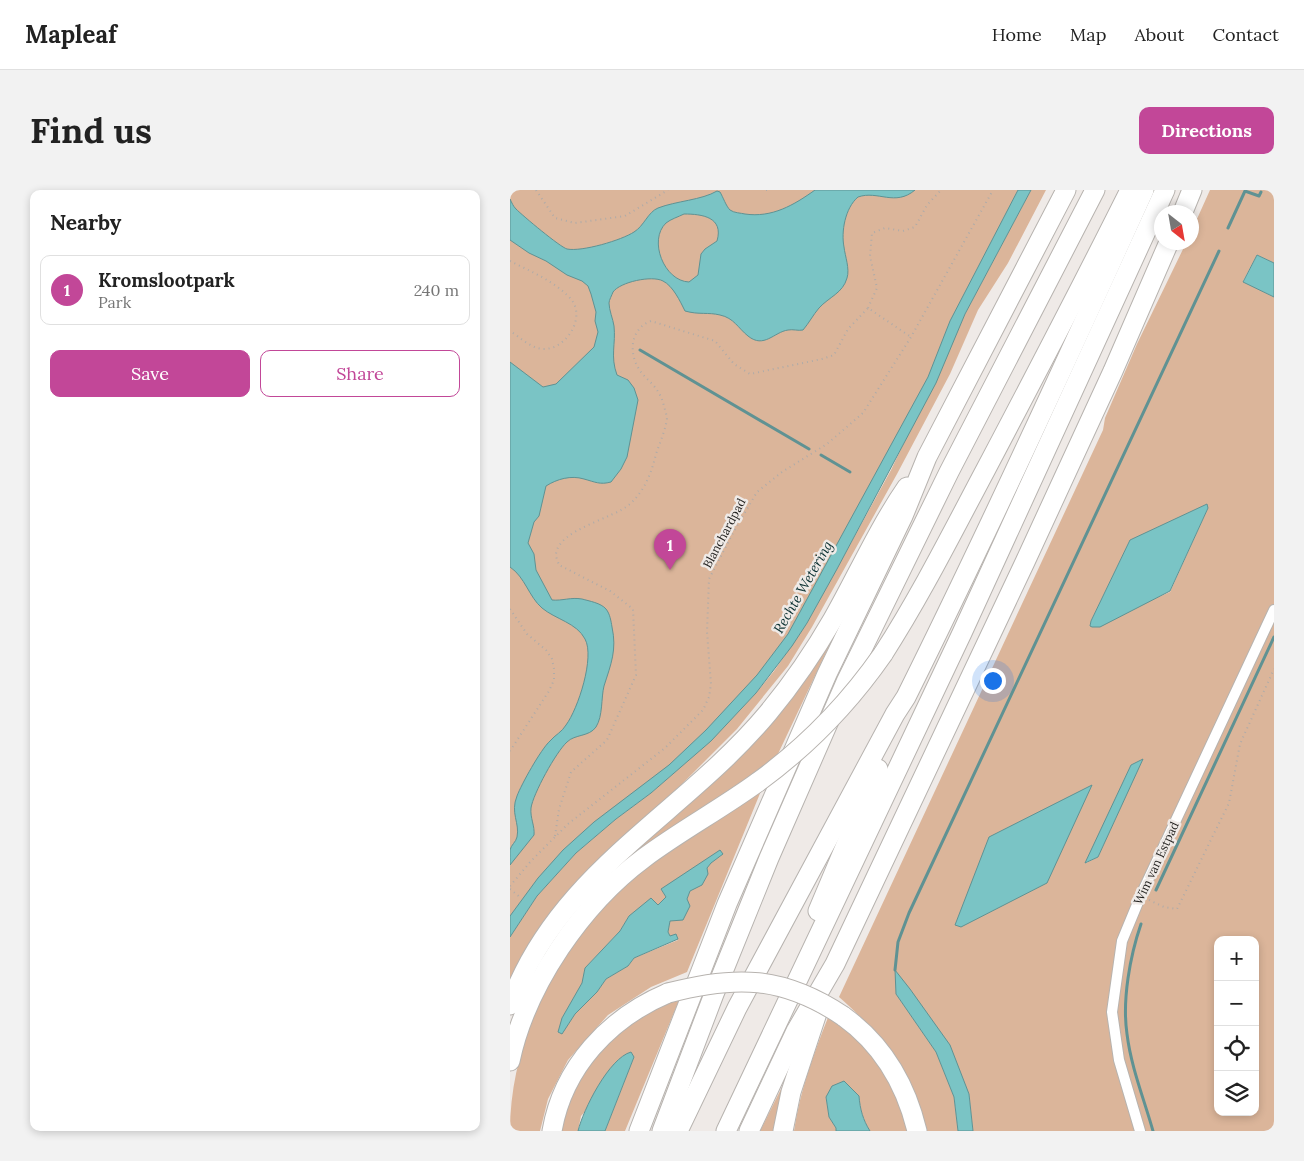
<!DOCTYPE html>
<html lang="en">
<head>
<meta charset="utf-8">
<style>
  body { margin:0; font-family:Lora,serif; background:#f2f2f2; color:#222 }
  .controls { position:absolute; right:15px; bottom:15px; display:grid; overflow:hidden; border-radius:10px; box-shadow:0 2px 8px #0003 }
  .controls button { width:45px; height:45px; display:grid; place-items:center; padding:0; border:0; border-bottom:1px solid #e0e0e0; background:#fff; color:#222; font:25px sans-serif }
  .compass { position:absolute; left:644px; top:15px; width:45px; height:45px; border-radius:50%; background:#fff; box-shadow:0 2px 8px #0003; rotate:149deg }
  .you { position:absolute; left:482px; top:490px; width:18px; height:18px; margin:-12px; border:4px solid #fff; border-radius:50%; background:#1a73e8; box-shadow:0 0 0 8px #1a73e833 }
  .badge { display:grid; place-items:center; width:32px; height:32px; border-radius:50%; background:#c24798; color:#fff; font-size:16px; font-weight:700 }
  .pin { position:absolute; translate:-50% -41px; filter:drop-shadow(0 1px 2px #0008) }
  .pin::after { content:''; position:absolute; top:26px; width:18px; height:15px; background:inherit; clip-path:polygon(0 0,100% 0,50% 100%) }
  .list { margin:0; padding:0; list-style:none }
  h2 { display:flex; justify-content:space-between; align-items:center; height:65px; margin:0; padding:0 20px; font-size:21px }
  h2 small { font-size:16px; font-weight:400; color:#767676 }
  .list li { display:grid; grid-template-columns:32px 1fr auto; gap:15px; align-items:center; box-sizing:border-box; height:70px; margin:0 10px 10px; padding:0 10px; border:1px solid #e0e0e0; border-radius:10px }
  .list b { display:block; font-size:19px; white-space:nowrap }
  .list p { margin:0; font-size:16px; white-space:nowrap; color:#767676 }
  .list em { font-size:16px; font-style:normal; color:#767676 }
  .actions { display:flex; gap:10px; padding:15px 20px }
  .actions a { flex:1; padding:11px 0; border:1px solid #c24798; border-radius:10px; text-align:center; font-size:18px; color:#c24798 }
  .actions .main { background:#c24798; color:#fff }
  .icon { flex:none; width:28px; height:28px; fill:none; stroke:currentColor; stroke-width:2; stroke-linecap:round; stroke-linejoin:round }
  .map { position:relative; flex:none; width:764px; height:941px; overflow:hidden; border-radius:10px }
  header { display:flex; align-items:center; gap:30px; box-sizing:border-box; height:70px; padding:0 25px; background:#fff; border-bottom:1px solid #e0e0e0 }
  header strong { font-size:24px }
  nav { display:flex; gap:28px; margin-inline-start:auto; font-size:18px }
  .intro { display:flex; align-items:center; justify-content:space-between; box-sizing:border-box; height:120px; padding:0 30px }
  h1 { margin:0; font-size:35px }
  .button { padding:12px 22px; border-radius:10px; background:#c24798; color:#fff; font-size:18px; font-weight:700 }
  main { display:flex; gap:30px; padding:0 30px }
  aside { flex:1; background:#fff; border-radius:10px; box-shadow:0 2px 8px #0003 }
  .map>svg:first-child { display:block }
  .green { fill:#dbb59a; fill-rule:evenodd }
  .water { fill:#7ac4c5; stroke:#5f9293; fill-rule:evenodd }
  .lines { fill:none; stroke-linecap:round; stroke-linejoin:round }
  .stream { stroke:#5f9293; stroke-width:3 }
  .minor-casing { stroke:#b7b3af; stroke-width:12 }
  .motorway-casing { stroke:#b7b3af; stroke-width:21 }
  .path { stroke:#afaba8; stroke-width:2; stroke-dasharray:1 4; stroke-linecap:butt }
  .minor { stroke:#fff; stroke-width:10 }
  .motorway { stroke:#fff; stroke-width:19 }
  .motorway-bridge-casing { stroke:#b7b3af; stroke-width:21; stroke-linecap:butt }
  .motorway-bridge { stroke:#fff; stroke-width:19 }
  .labels { text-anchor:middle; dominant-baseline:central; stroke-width:5; stroke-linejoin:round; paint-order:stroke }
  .street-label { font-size:12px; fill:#201f1d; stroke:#efeae7 }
  .water-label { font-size:14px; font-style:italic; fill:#0a3031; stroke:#efeae7 }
</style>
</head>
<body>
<header>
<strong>Mapleaf</strong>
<nav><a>Home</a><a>Map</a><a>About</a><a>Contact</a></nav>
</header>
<div class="intro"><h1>Find us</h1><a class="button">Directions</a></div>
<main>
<aside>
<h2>Nearby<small></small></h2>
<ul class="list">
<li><span class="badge">1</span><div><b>Kromslootpark</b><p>Park</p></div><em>240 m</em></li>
</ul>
<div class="actions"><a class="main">Save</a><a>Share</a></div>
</aside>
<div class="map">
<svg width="764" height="941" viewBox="0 0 764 941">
  <rect width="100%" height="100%" fill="#efeae7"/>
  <g class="green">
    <path d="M0 0H508L391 252 273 463 212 534 60 660 0 736Z"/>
    <path d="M521 0H536L498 73 468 120 440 184 387 284 302 437 278 476 227 539 169 597 77 680 40 725 0 794V747L27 706 66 663 106 629 141 603 197 554 246 503 264 481 297 433 381 280 455 124Z"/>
    <path d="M700 0H764V73L747 65 733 91 764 107V941H463L459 904 400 799 386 804 426 862 444 907 448 941H416C402 881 374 847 329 807L593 240 595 228 627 154 676 53 682 52V40ZM698 318 660 402 580 436 581 431 620 350ZM632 570 588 667 576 673 621 575ZM708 750H745V922H708Z"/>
    <path d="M331 431 267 566 237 592 125 670 0 839 7 814 28 769 58 724 145 640Z"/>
    <path d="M251 601 177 782 141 797 98 825 58 870 38 909 30 941H0C0 833 66 727 152 664 183 642 218 622 251 601ZM213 665 201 672 180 701 177 709 160 731 158 742 160 746 168 750 124 768 118 776 96 789 87 802 65 824 52 843V828L73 793 75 778 110 741 119 726 148 715 156 707 151 699Z"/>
    <path d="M170 808 115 941H95L124 867 71 926 68 941H48L63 892 104 843 151 815Z"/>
    <path d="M319 825 366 862 402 941H360C353 930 350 919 349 906L316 907 319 927 326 938V941H284C290 900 304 863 319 825Z"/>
    <path d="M278 885 268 941H250Z"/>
  </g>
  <g class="water">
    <path d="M305 0H405C385 17 368 0 348 7 335 18 331 42 334 57 335 66 340 79 337 88 333 103 319 107 309 118 303 125 299 133 293 140 288 141 283 139 278 140 264 142 254 159 238 146 228 138 224 128 210 125 198 122 189 125 175 121 170 111 163 96 153 91 142 85 110 92 103 102 102 105 99 110 99 113 99 120 103 129 104 136 106 154 100 166 107 185L118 190 124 198 128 210 117 267 111 279 101 292C90 295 85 292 74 289 61 285 47 289 36 296L29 326 24 332 18 353 24 364 26 380 42 410C52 411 61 407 72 409 79 411 91 413 96 419 100 424 101 431 102 437 107 460 101 474 94 496 91 508 93 526 86 537 79 547 65 544 57 552 46 562 23 604 21 618 20 628 25 636 24 645L0 675C0 671 0 664 0 660 1 655 6 652 7 647 10 633 0 623 7 606 11 595 31 559 40 551 45 545 52 542 56 535 68 519 85 467 75 449 67 433 45 429 32 418 19 407 15 387 0 377V172L33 197 46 194 84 157 88 142 85 131 86 122 81 104 78 96 72 91 57 85 36 71 19 63 0 50V9C2 13 3 16 6 19 13 26 50 57 57 59 72 62 112 50 124 42 134 36 138 22 148 18 166 11 192 10 207 1L210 2C213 7 216 16 220 20 224 23 231 23 235 24 262 28 284 15 305 0ZM174 24C192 24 214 27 207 51L195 59 191 64 188 85 179 92C154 91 138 50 156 33 161 29 168 27 174 24Z"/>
    <path d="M508 0H521L455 124 426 193 327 379 297 433 282 456 246 503 201 551 141 603 106 629 66 663 27 706 0 747V726L28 688 53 660 84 632 159 575 196 540 247 485 278 444 418 187 440 131Z"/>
    <path d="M747 65 764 73V107L733 92Z"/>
    <path d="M697 314 698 318 660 401 590 437H582L580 436 581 431 620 350Z"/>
    <path d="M633 569 588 667 575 673 621 575Z"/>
    <path d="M582 595 537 693 451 737 445 735 479 647Z"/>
    <path d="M210 660 213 664 201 673 197 678 198 684 192 695 180 701 177 709 180 716 173 730 160 731 158 742 160 746 166 744 168 749 124 768 118 776 96 789 87 802 65 824 52 844 48 842 52 828 72 793 75 778 110 741 119 726 141 708 148 715 156 707 151 699Z"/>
    <path d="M385 780 400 799 440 855 459 904 463 941H448L444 907 426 862 386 804Z"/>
    <path d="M121 862 124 867 95 941H68C73 920 99 868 121 862Z"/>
    <path d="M334 891 349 906C350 919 353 930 360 941H326V938L319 927 316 907 322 896Z"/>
  </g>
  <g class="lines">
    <g class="stream">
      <path d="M718 38 735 1 749 6 751 2"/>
      <path d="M130 160 299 259"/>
      <path d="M311 265 340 282"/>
      <path d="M646 700 764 447"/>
      <path d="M631 734C620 766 612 810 617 844 621 877 634 909 643 941"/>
      <path d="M385 780 388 752 399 723 709 61"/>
    </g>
    <g class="minor-casing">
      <path id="minor" d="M630 941 609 870 602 822 612 751 631 705 764 420"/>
    </g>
    <g class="motorway-casing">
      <g id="motorway">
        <path d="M673 22 682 0"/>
        <path d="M373 464C411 405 443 341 476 279 525 186 573 94 620 0"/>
        <path d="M308 721 368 579"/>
        <path d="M0 815C48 682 172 626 258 523 282 494 304 462 323 429 348 385 368 339 397 297"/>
        <path d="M333 826C372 854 396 895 407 941"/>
        <path d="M0 871C16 795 72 714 134 668 170 641 211 619 248 592"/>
        <path d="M42 941C53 877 99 828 158 803"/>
        <path d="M129 941 217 714 317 484 393 326 417 267 556 0"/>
        <path d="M152 941 204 804 259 668 336 492 439 282 585 0"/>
        <path d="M168 941 227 818 385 524 396 507C479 340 557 170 634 0"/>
        <path d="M216 941 452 443 655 0"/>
        <path d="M239 941 286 841 325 774 515 372 603 181 659 52"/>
        <path d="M273 941 281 902 308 820"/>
      </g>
    </g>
    <g class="path">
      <path d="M26 0 45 28 65 33 115 26 158 0"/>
      <path d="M256 0H257"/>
      <path d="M0 71C20 81 44 91 60 108 77 126 57 159 34 159 21 159 10 147 0 141"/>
      <path d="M358 118 367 98 360 66 362 43 375 38 393 41 405 37 417 15 431 0"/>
      <path d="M0 419 17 444 36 460 42 469 44 479V490L39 501 0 561"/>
      <path d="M45 646 49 619 61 582 97 550 126 485 123 419 100 401 49 375C48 372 46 368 46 364 49 339 103 329 120 314 135 300 141 284 146 264 149 255 157 236 157 227 157 227 155 220 155 220 153 211 150 203 144 196 139 190 133 186 129 179 118 162 121 138 141 131L205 151 224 174 240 184 312 169 324 165 338 139 358 118 401 147"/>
      <path d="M0 696 21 671 58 634 155 558 193 520 199 507 201 494 197 442 199 389 224 341 247 302 272 282 317 254 353 223 401 147 483 0"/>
      <path d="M0 699 11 708"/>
      <path d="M639 710 654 717 667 719 719 613 730 554 764 479"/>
    </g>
    <use href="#minor" class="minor"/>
    <use href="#motorway" class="motorway"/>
    <g class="motorway-bridge-casing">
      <g id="motorway-bridge">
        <path d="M248 592C296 557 339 513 373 464"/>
        <path d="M158 803C226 785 273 786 333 826"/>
      </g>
    </g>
    <use href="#motorway-bridge" class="motorway-bridge"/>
  </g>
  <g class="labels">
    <g class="street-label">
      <text transform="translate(214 343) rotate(-62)">Blanchardpad</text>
      <text transform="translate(646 673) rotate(-65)">Wim van Estpad</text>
    </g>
    <g class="water-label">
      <text transform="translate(293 397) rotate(-60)">Rechte Wetering</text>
    </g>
  </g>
</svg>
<div class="controls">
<button>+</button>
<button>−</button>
<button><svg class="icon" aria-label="locate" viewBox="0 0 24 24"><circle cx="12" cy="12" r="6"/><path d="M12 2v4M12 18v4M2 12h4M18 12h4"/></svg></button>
<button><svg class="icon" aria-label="layers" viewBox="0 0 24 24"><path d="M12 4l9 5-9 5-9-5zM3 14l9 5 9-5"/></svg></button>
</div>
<svg class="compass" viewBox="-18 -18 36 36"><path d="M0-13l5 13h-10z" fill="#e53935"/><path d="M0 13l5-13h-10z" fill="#767676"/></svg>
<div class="you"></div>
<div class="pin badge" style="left:160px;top:380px">1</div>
</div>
</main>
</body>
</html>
